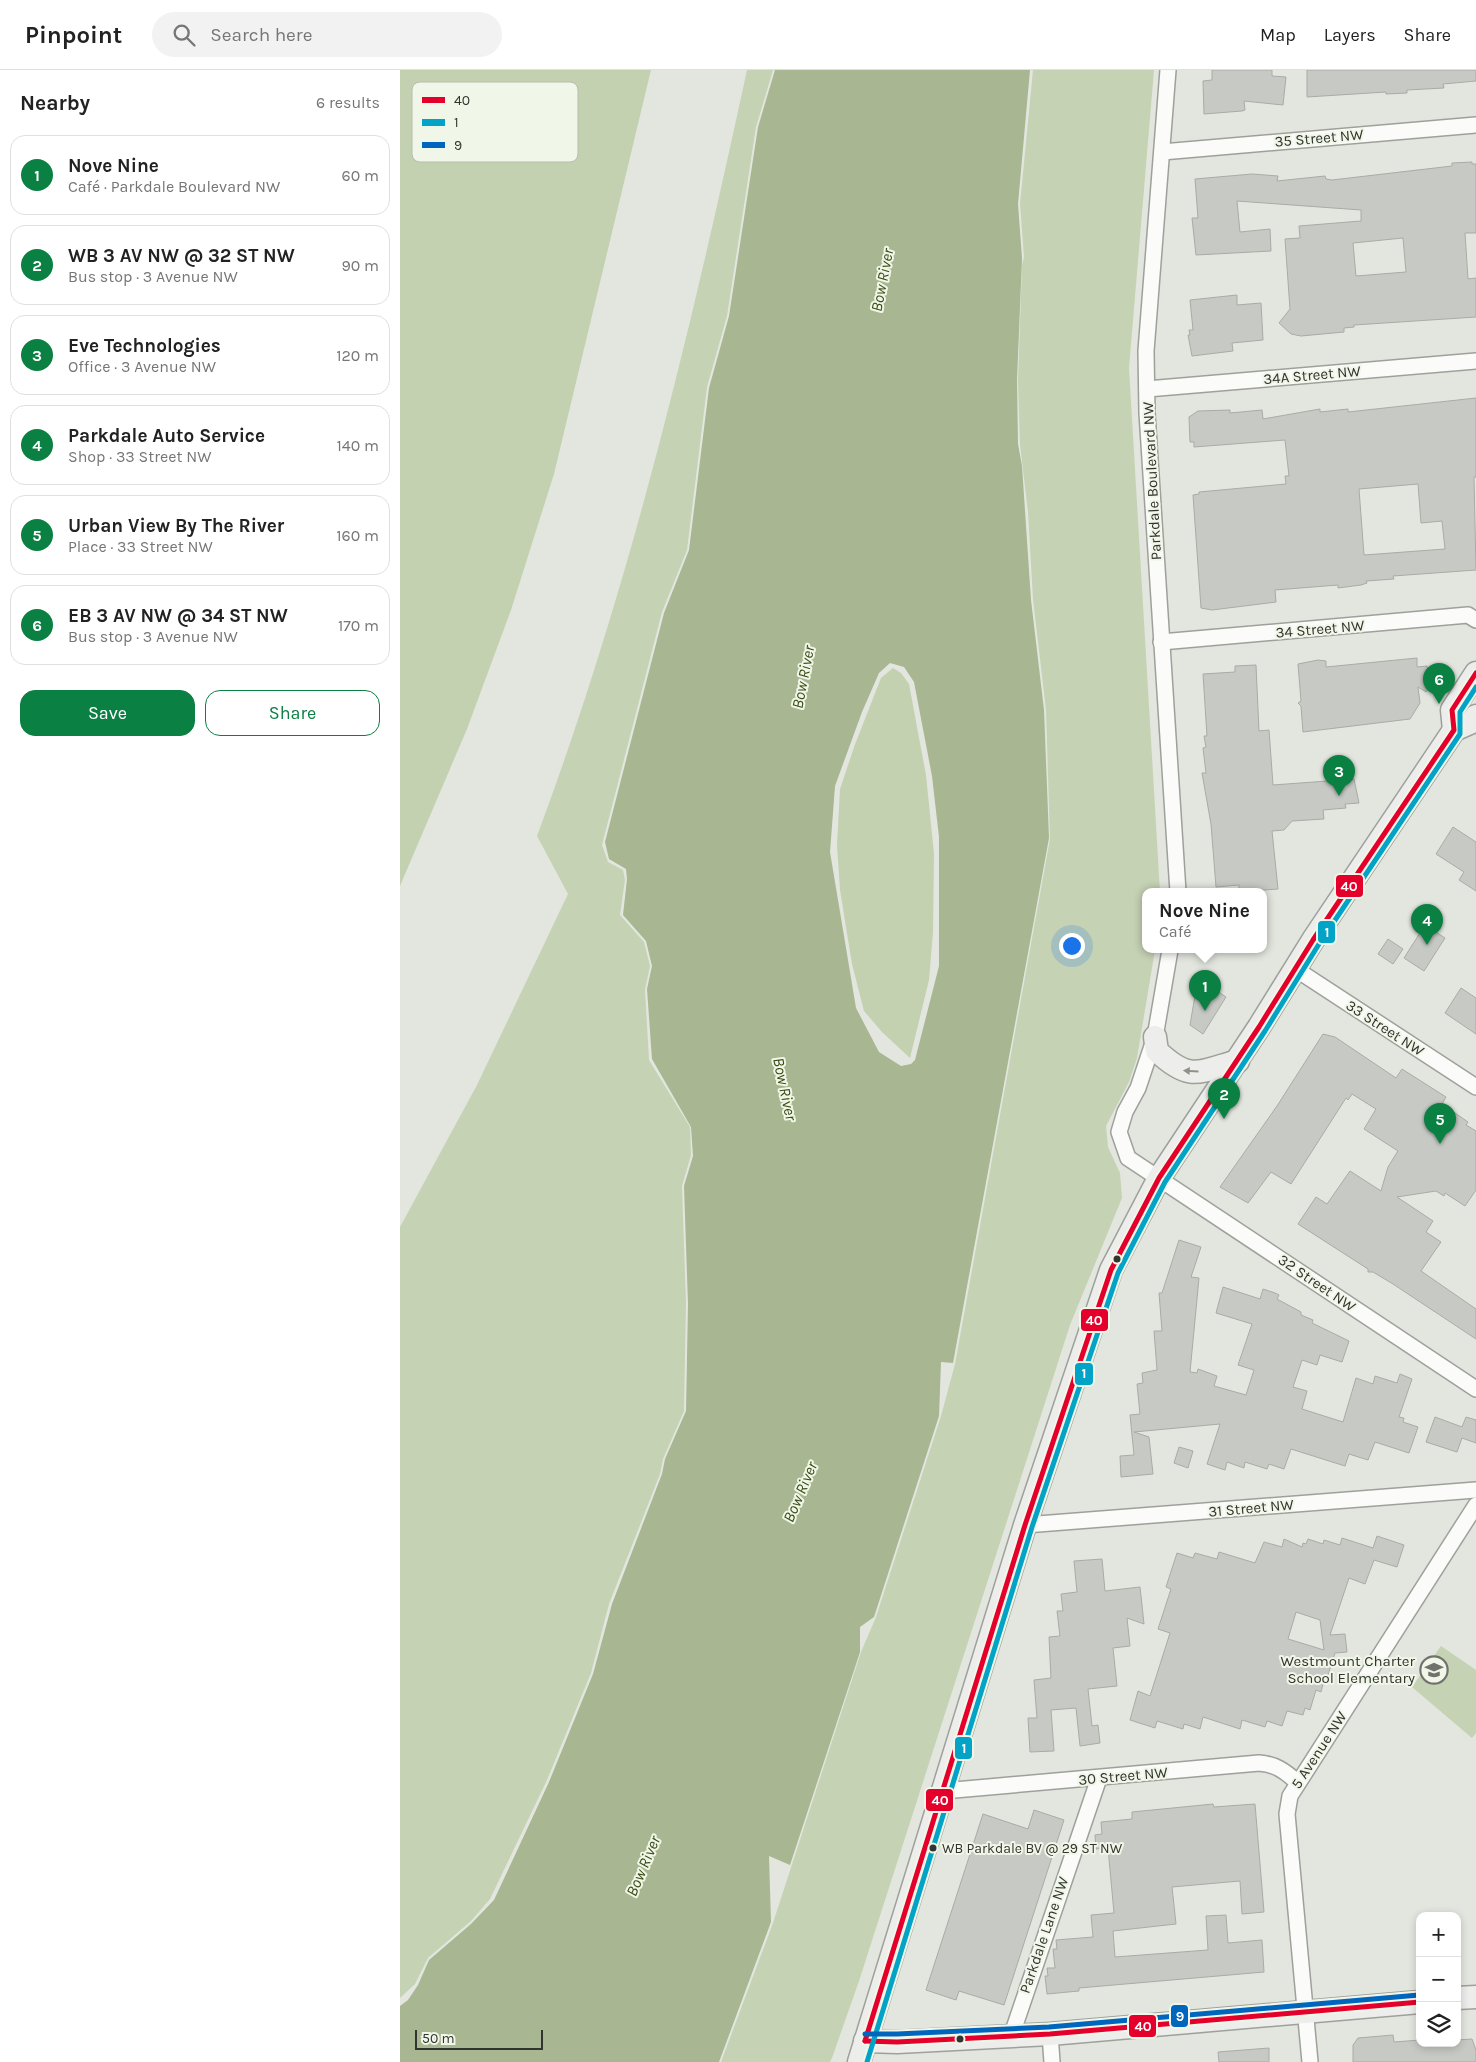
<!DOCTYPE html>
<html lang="en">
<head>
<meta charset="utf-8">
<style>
  body { margin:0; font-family:Karla,sans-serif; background:#f2f2f2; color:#222 }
  .controls { position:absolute; right:15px; bottom:15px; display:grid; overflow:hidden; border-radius:10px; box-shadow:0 2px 8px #0003 }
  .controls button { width:45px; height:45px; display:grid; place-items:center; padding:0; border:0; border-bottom:1px solid #e0e0e0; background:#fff; color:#222; font:25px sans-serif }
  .scale { position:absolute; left:15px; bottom:12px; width:128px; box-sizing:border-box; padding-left:5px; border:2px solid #32342f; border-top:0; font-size:14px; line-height:18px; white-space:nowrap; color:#32342f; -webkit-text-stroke:4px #f0f6e8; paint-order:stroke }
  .you { position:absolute; left:671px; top:875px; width:18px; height:18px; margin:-12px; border:4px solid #fff; border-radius:50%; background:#1a73e8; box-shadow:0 0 0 8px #1a73e833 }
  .badge { display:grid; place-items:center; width:32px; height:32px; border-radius:50%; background:#0b8043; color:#fff; font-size:16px; font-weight:700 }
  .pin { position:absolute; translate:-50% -41px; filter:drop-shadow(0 1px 2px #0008) }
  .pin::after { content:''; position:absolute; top:26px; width:18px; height:15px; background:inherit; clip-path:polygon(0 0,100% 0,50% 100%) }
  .popup { position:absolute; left:742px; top:818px; width:125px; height:65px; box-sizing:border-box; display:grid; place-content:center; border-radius:10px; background:#fff; filter:drop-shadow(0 1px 4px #0005); font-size:16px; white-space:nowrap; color:#767676 }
  .popup b { font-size:19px; color:#222 }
  .popup::after { content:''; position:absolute; left:50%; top:100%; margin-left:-10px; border:10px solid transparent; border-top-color:#fff }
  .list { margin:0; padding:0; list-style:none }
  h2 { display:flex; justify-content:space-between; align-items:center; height:65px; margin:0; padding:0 20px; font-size:21px }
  h2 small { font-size:16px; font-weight:400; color:#767676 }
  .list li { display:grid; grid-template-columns:32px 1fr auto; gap:15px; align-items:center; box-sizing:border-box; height:80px; margin:0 10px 10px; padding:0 10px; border:1px solid #e0e0e0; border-radius:15px }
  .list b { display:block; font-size:19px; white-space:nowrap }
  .list p { margin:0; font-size:16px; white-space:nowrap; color:#767676 }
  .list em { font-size:16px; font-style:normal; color:#767676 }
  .actions { display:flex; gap:10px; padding:15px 20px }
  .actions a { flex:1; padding:11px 0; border:1px solid #0b8043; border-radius:15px; text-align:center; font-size:18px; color:#0b8043 }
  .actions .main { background:#0b8043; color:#fff }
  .icon { flex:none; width:28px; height:28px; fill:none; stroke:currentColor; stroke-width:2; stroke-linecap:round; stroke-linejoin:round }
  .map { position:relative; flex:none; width:1076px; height:1992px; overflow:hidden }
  header { display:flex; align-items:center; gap:30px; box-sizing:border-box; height:70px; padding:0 25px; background:#fff; border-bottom:1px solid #e0e0e0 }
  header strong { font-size:24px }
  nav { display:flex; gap:28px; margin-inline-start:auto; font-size:18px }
  .search { width:350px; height:45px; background:#f2f2f2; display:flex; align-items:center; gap:12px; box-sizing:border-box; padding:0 18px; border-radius:28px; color:#767676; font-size:19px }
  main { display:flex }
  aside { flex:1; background:#fff }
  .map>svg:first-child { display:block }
  .green { fill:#c6d2b4 }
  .forest { fill:#c4d1b1 }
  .water { fill:#a8b691; fill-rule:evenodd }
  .building { fill:#c7cac4; stroke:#a9aca6; fill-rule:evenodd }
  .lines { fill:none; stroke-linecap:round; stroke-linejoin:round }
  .street-casing { stroke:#9ea19b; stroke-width:18 }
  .secondary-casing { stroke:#9ea19b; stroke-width:25 }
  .street { stroke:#fbfbfa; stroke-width:15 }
  .secondary { stroke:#edeeeb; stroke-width:22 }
  .bus-1-casing { stroke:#f0f6e8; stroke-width:9 }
  .bus-2-casing { stroke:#f0f6e8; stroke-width:9 }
  .bus-3-casing { stroke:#f0f6e8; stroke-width:9 }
  .bus-1 { stroke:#e4002b; stroke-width:5 }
  .bus-2 { stroke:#02a3c6; stroke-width:5 }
  .bus-3 { stroke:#0065bd; stroke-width:5 }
  .oneway { fill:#90918d }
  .bus-dot { fill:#32342f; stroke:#f0f6e8; stroke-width:2 }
  .labels { text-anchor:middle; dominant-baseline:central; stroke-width:4; stroke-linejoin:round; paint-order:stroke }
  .bus-label { font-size:14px; fill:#32342f; stroke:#f0f6e8; text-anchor:start }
  .street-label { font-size:15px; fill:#32342f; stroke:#f0f6e8 }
  .poi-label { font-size:15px; fill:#32342f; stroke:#f0f6e8; text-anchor:end }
  .water-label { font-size:16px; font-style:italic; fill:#3a4b13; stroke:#f0f6e8 }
  .key { fill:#f0f6e8; stroke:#b7bcb0; stroke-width:1 }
  .key-label { font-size:14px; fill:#32342f }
  .line-badge { stroke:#f0f6e8; stroke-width:2 }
  .badge-label { font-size:14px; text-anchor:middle; font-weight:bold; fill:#fff }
</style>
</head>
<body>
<header>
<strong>Pinpoint</strong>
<div class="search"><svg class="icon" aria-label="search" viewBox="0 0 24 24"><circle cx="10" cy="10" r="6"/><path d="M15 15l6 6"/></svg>Search here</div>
<nav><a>Map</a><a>Layers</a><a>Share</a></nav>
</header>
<main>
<aside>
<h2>Nearby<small>6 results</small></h2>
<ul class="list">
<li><span class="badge">1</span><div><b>Nove Nine</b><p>Café · Parkdale Boulevard NW</p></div><em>60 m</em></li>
<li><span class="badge">2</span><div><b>WB 3 AV NW @ 32 ST NW</b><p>Bus stop · 3 Avenue NW</p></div><em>90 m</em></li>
<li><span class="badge">3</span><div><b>Eve Technologies</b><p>Office · 3 Avenue NW</p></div><em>120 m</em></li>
<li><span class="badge">4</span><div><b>Parkdale Auto Service</b><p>Shop · 33 Street NW</p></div><em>140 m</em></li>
<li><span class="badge">5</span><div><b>Urban View By The River</b><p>Place · 33 Street NW</p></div><em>160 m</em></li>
<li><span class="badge">6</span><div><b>EB 3 AV NW @ 34 ST NW</b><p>Bus stop · 3 Avenue NW</p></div><em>170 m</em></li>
</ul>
<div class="actions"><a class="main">Save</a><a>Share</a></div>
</aside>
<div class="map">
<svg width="1076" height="1992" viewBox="0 0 1076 1992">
  <rect width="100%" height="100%" fill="#e2e6de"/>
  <g class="green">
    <path d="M347 0H373L356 57 327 246 307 317 287 480 262 542 202 775 208 792 223 800 225 810 220 845 244 872 250 896 245 920 249 990 290 1057 291 1085 282 1116 286 1233 284 1341 263 1389 260 1404 209 1534 191 1603 147 1710 90 1829 71 1851 28 1888 15 1914 0 1928V1157L77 1015 168 824 137 766C230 517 291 259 347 0Z"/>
    <path d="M633 0H754L729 298 760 822H746V880H755L737 988 729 1012 706 1056 708 1077 720 1103 722 1128 670 1255 459 1911 432 1988 430 1992H321L373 1853 461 1582 476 1547 541 1346 555 1294 650 769 646 640 633 529 628 442 620 374 618 310 622 195 624 187 620 134Z"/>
    <path d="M1041 1576 1076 1600V1663L1072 1668 1012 1617Z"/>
  </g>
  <g class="forest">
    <path d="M0 0H251L154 404 111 540 67 659 0 816Z"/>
    <path d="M493 598 501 603 509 614 526 705 534 784 533 862 529 910 510 988 482 962 464 941 452 894 440 820 437 775 440 719 454 677 481 608Z"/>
  </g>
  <path class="water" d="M375 0H630L618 134 622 188 617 310 618 374 622 396 631 530 644 640 649 768 553 1293 541 1292 539 1346 474 1547 460 1557V1582L390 1795 369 1786 371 1852 319 1992H0V1936L8 1930 18 1915 29 1890 71 1854 94 1830 149 1712 193 1604 212 1534 262 1404 265 1389 286 1341 288 1234 284 1116 293 1086 291 1057 252 989 247 919 252 896 246 871 223 845 227 809 226 799 209 789 205 772 264 543 289 480 309 318 329 246 358 57ZM490 593 504 597 514 612 532 706 539 767V896L515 990 511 994 501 996 479 982 456 938 430 782 435 716 462 642 479 603Z"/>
  <g class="building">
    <path d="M812 0H872V6L886 7 883 35 844 31 845 40 842 41 804 44 803 11 812 10Z"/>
    <path d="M907 0H1076V11L1043 14 1044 18 1007 20V23L986 24V22L907 27Z"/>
    <path d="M1072 92V94H1076V163H1065L1068 209 1076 208V247L954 255V257L944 258V262L901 266 891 264 879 253 890 239 885 169 900 168 899 156 961 151V140L837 131 840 162 870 159 871 181 796 185 792 148H798L795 109 852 104 878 106 877 111 925 106 926 109 932 110 1052 96V93ZM1003 168 1006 202 956 206 953 173Z"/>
    <path d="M837 225V235L861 233 863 270 832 273 833 281 792 286 788 265H790L789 260H793L790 230Z"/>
    <path d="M1076 328V407H1074L1076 500 993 506 994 509 966 511 967 513 961 515 938 518V515L875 520 876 532 812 540 801 538 793 425 799 424V422L886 414 885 406H889L885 370 794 377V372H790L789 347 798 341 830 340V343L862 340 863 349 920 339V342L948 339V342ZM1018 414 1021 453 1042 451 1045 479 964 485 959 419Z"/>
    <path d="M1017 588V597L1027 596 1028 602 1039 601 1026 622 1018 617 1020 633 1010 649 903 662 901 636 898 633 901 631 898 594 918 590 926 591V597Z"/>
    <path d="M856 595 859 661 869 660 873 715 954 709 959 733 945 734 946 738 923 740 924 749 892 751 884 760 872 761 878 819 839 822V815L816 817 811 754 802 703H806L803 678 806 677 804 666H807L803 604 835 602V596Z"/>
    <path d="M1053 757 1076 772V821L1059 810 1064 802 1036 784Z"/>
    <path d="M1025 855 1045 868 1024 901 1004 888Z"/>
    <path d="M988 869 1003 879 993 894 978 884Z"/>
    <path d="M798 908 826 927 803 964 790 955Z"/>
    <path d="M1061 918 1076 928V964L1045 943Z"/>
    <path d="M923 964 935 967 996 1008 1002 999 1046 1027 1042 1034 1068 1052 1066 1055 1076 1061V1120L1065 1136 1045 1123 1044 1126 1036 1121 997 1127 1033 1151 1026 1162 1041 1172 1021 1201 1076 1239V1269L993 1214 973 1202H968V1199L898 1154 916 1127 927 1134 950 1101 981 1121 988 1097 998 1081 964 1059 976 1039 952 1024 948 1030 946 1028 891 1114 871 1102 848 1133 820 1117 877 1036Z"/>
    <path d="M779 1170 801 1177 791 1207 799 1208 790 1302 797 1303 798 1299 817 1306 814 1316 846 1325 854 1300 838 1295 852 1254 816 1243 823 1217 860 1229 863 1219 875 1223 879 1225 877 1229 901 1242V1245L913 1250 912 1253 949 1271 942 1292 920 1285 917 1295 902 1290 893 1317 907 1321 902 1339 943 1352 956 1308 973 1314 975 1306 997 1313 1000 1304 1012 1309 999 1347 1004 1348 1003 1352 1018 1357 1009 1383 975 1372 968 1390 949 1384 945 1396 891 1379 884 1399 869 1394 867 1399 845 1392 844 1398 827 1392 825 1400 807 1394 820 1354 734 1362 749 1367 753 1404 721 1407 720 1386 734 1385 730 1345 740 1344 737 1314 743 1313 742 1303 757 1300 754 1261H762L759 1223H762Z"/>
    <path d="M1035 1347 1062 1357 1066 1347 1076 1350V1373L1062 1368 1057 1382 1026 1372Z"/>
    <path d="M779 1377 793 1381 788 1398 774 1393Z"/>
    <path d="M977 1466 1004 1475 997 1497 974 1490 965 1514 949 1508 930 1565 945 1564 947 1582 935 1583 925 1615 923 1614 921 1622 916 1620 910 1640 905 1638 903 1645 887 1641 882 1656 867 1651 865 1657 842 1650 840 1659 803 1647 800 1659 784 1654 783 1659 757 1651 755 1658 730 1650 738 1621 750 1626 770 1563 758 1559 771 1519 766 1517 777 1483 793 1488 795 1483 817 1489 819 1482 855 1493 864 1472 882 1477 884 1469 902 1477 903 1473 906 1474 908 1469 923 1474 924 1470 940 1475 942 1468 973 1478ZM896 1542 920 1550 924 1580 888 1569Z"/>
    <path d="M702 1489 705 1521 740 1517 744 1554 727 1548 730 1576 713 1578 717 1616 688 1619 692 1656 698 1655 700 1673 680 1676 676 1638 651 1640 654 1681 630 1682 628 1648H637L634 1610 651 1608 649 1567 660 1566 657 1541H663L661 1524 677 1522 674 1491Z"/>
    <path d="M813 1734 814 1737 855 1734 864 1842 842 1844 840 1811 772 1817 776 1854 713 1861 715 1887 808 1880 806 1846 826 1845 828 1873 862 1870 864 1902 679 1918V1921L647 1924 645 1906H648L647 1898H655L653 1879H657L656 1870 693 1867 691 1845 714 1843 708 1778 696 1779 695 1765 702 1764 701 1752 732 1749V1742Z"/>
    <path d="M634 1740 664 1750 604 1935 559 1921 556 1930 526 1920 583 1744 628 1759Z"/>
    <path d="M993 1965 994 1972 1020 1970V1973H1057V1970L1072 1969 1076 1980V1992H953V1975L958 1968Z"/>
    <path d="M869 1978V1992H819L818 1982Z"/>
  </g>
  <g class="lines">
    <g class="street-casing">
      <g id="street">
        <path d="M768 0 746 281 747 343 778 822"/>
        <path d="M762 82 1076 55"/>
        <path d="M747 319 1076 291"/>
        <path d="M761 572 1068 545 1076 550"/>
        <path d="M770 880 755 967 738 1018 725 1042 719 1062 728 1088 1076 1319"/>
        <path d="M894 898 1076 1017"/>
        <path d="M625 1455 1076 1420"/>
        <path d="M543 1721 859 1693C875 1694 885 1701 897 1712"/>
        <path d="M650 1964 652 1992"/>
        <path d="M611 1967 699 1708"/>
        <path d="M910 1992 887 1744 890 1726 1076 1435"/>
      </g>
    </g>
    <g class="secondary-casing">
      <g id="secondary">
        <path d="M1054 660 1052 640 1076 603"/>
        <path d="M755 967 757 981C790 1012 798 1002 838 991"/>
        <path d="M1057 1928 1076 1927"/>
        <path d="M465 1971 497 1972 650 1964 1020 1932"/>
        <path d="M459 1992 625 1455 711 1200 759 1108 859 957 913 870 1054 660 1072 652 1076 646"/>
      </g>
    </g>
    <use href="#street" class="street"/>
    <use href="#secondary" class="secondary"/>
    <g class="bus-1-casing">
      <g id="bus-1">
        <path d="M465 1971 625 1455 711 1200 759 1108 859 957 913 870 1054 660 1052 640 1076 603"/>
        <path d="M465 1971 497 1972 650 1964 1020 1932"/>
      </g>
    </g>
    <g class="bus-2-casing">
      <path id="bus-2" d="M467 1992 632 1457 718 1203 765 1112 865 961 919 874 1060 664V642L1076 617"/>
    </g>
    <g class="bus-3-casing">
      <path id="bus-3" d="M465 1964H497L649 1957 1019 1925"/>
    </g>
    <use href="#bus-1" class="bus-1"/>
    <use href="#bus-2" class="bus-2"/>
    <use href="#bus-3" class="bus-3"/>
  </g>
  <defs><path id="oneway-solid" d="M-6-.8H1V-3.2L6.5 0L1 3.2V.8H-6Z" transform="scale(1.25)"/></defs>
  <use class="oneway" href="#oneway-solid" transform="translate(791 1001) rotate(-177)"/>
  <defs>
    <g id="school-ring" transform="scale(1.4375)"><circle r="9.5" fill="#f0f6e8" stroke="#70726c" stroke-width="1.5"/><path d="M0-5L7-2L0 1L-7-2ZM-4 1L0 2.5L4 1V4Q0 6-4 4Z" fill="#70726c"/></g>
  </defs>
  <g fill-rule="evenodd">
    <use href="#school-ring" x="1034" y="1600"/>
  </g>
  <g class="bus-dot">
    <circle cx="717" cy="1189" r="4.5"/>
    <circle cx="533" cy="1778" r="4.5"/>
    <circle cx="560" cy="1969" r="4.5"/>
  </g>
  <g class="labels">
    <g class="bus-label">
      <text x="542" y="1778">WB Parkdale BV @ 29 ST NW</text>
    </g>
    <g class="street-label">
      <text transform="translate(919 68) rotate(-5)">35 Street NW</text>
      <text transform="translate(912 305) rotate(-5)">34A Street NW</text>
      <text transform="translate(752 411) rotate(-93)">Parkdale Boulevard NW</text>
      <text transform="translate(920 559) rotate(-5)">34 Street NW</text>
      <text transform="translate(985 958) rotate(33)">33 Street NW</text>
      <text transform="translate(917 1213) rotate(34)">32 Street NW</text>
      <text transform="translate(851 1438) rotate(-5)">31 Street NW</text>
      <text transform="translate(919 1680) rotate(-57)">5 Avenue NW</text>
      <text transform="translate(723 1706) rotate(-5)">30 Street NW</text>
      <text transform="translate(644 1865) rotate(-71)">Parkdale Lane NW</text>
    </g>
    <g class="poi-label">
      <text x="1015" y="1591">Westmount Charter<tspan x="1015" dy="17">School Elementary</tspan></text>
    </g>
    <g class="water-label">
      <text transform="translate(482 210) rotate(-79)">Bow River</text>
      <text transform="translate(403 607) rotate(-79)">Bow River</text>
      <text transform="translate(385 1019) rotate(78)">Bow River</text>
      <text transform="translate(400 1422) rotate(-67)">Bow River</text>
      <text transform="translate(243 1796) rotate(-67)">Bow River</text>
    </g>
  </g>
  <rect x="12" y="12" width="166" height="80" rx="8" class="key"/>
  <rect x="22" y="27" width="23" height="6" fill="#e4002b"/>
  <rect x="22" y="49" width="23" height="7" fill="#02a3c6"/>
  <rect x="22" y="72" width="23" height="6" fill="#0065bd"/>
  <g class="key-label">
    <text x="54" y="35">40</text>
    <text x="54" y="57">1</text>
    <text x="54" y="80">9</text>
  </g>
  <g class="line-badge">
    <rect x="935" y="804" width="29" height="24" rx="5" fill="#e4002b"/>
    <rect x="917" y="850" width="19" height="24" rx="5" fill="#02a3c6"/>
    <rect x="680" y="1238" width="29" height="24" rx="5" fill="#e4002b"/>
    <rect x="674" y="1292" width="20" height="24" rx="5" fill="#02a3c6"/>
    <rect x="554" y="1666" width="19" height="24" rx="5" fill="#02a3c6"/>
    <rect x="525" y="1718" width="29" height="24" rx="5" fill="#e4002b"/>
    <rect x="770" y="1934" width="19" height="24" rx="5" fill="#0065bd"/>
    <rect x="728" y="1944" width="29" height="24" rx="5" fill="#e4002b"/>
  </g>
  <g class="badge-label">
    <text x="949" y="821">40</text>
    <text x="927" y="867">1</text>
    <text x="694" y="1255">40</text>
    <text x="684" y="1308">1</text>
    <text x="564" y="1683">1</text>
    <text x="540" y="1735">40</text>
    <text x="780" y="1951">9</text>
    <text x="743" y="1961">40</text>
  </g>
</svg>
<div class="controls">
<button>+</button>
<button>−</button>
<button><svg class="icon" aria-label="layers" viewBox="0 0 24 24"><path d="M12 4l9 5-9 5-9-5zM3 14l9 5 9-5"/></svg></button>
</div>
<div class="scale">50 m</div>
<div class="you"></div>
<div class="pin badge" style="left:805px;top:941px">1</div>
<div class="popup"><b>Nove Nine</b>Café</div>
<div class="pin badge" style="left:824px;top:1049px">2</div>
<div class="pin badge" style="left:939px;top:726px">3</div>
<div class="pin badge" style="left:1027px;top:875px">4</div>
<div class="pin badge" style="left:1040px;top:1074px">5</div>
<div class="pin badge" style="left:1039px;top:634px">6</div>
</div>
</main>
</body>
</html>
